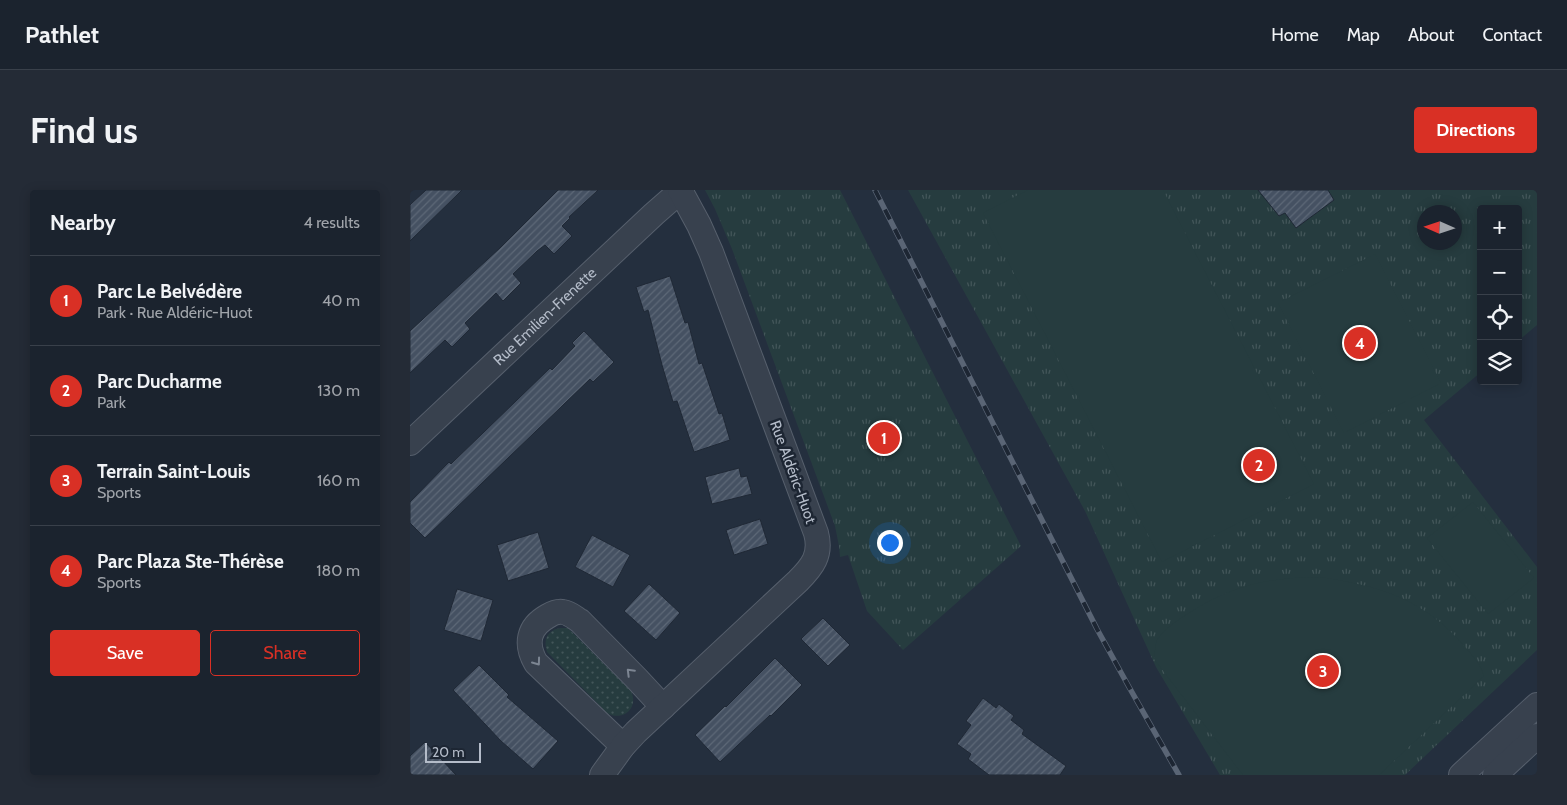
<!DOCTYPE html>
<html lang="en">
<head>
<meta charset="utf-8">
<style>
  body { margin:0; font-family:Cabin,sans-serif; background:#242b36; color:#f1f3f6 }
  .controls { position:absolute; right:15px; top:15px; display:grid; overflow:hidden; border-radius:5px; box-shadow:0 2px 12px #0003 }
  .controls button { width:45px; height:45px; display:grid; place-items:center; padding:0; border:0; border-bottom:1px solid #39404a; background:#1b232e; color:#f1f3f6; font:25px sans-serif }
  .compass { position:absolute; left:1007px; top:15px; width:45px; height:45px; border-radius:50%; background:#1b232e; box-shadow:0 2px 12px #0003; rotate:273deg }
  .scale { position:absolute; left:15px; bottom:12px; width:56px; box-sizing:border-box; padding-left:5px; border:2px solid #b4bcc9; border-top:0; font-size:14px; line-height:18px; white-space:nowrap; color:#b4bcc9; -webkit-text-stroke:4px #1d2633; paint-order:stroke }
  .you { position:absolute; left:479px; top:352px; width:18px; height:18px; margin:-12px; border:4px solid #fff; border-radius:50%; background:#1a73e8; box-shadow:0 0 0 8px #1a73e833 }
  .badge { display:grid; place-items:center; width:32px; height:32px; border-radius:50%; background:#d93025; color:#fff; font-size:16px; font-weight:700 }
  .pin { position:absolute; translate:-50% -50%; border:2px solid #fff; box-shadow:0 1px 5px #0006 }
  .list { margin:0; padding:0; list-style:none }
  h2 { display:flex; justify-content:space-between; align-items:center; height:65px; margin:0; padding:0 20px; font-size:21px }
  h2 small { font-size:16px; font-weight:400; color:#a0a4aa }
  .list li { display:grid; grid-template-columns:32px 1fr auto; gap:15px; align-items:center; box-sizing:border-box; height:90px; padding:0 20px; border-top:1px solid #39404a }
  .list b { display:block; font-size:19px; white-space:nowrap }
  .list p { margin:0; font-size:16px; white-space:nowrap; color:#a0a4aa }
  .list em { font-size:16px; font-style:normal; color:#a0a4aa }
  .actions { display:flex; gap:10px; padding:15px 20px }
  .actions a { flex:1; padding:11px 0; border:1px solid #d93025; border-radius:5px; text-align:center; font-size:18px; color:#d93025 }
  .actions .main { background:#d93025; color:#fff }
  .icon { flex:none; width:28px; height:28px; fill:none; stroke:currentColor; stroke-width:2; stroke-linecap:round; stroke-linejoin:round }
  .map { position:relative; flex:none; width:1127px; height:585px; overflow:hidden; border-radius:5px }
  header { display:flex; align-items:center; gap:30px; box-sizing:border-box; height:70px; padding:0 25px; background:#1b232e; border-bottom:1px solid #39404a }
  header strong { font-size:24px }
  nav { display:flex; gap:28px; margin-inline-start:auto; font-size:18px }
  .intro { display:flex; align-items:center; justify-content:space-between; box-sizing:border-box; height:120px; padding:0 30px }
  h1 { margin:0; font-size:35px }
  .button { padding:12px 22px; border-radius:5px; background:#d93025; color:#fff; font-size:18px; font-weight:700 }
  main { display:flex; gap:30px; padding:0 30px }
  aside { flex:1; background:#1b232e; border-radius:5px; box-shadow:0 2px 12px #0003 }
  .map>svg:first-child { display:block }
  .grass { fill:url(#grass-dots) }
  .park { fill:url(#park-tufts); fill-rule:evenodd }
  .pitch { fill:#263c3f }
  .building { fill:url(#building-hatch); stroke:#1f2835 }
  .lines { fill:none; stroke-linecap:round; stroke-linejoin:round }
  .minor-casing { stroke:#565f6c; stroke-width:26 }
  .minor { stroke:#38414e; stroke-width:24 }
  .rail-casing { stroke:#5a6575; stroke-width:5.5 }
  .rail { stroke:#1d2633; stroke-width:4; stroke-dasharray:11; stroke-linecap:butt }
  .oneway { stroke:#7c8592 }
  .labels { text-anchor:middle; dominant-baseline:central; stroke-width:5; stroke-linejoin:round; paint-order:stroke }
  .street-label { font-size:15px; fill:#b4bcc9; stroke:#1d2633 }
</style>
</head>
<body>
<header>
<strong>Pathlet</strong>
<nav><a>Home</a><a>Map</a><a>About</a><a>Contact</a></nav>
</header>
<div class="intro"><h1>Find us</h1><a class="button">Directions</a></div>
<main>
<aside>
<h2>Nearby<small>4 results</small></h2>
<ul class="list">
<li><span class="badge">1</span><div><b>Parc Le Belvédère</b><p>Park · Rue Aldéric-Huot</p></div><em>40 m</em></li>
<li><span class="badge">2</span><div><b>Parc Ducharme</b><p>Park</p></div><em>130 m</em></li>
<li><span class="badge">3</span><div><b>Terrain Saint-Louis</b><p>Sports</p></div><em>160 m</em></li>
<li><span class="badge">4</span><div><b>Parc Plaza Ste-Thérèse</b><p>Sports</p></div><em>180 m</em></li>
</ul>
<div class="actions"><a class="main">Save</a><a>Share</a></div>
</aside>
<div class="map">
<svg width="1127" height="585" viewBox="0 0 1127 585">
  <defs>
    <pattern id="grass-dots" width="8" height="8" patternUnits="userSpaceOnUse" patternTransform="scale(1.25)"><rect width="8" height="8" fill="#263c3f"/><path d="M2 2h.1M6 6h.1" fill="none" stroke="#435659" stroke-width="1.8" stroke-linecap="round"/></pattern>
    <pattern id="park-tufts" width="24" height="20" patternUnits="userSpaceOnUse" patternTransform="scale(1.25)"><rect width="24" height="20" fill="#263c3f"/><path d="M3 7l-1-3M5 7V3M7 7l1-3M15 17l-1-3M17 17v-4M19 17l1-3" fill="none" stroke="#435659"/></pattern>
    <pattern id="building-hatch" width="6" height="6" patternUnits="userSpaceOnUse" patternTransform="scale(1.25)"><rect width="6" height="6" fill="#455162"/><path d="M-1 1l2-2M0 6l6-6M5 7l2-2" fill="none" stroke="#5d6877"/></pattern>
  </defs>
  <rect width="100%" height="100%" fill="#242f3e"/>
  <path class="grass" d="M150 438H157L161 441 221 501C229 518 213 532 197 523L137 462C133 449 137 441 150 438Z"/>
  <g class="park">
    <path d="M295 0H430L611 356 493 460 457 421 438 365 430 367 429 356 425 336 322 59 305 19Z"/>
    <path d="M498 0H1127V135L1108 151V19H1071V182L1014 230 1127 377V460L995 585H810L746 477 675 321ZM1014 22H1044V52H1014Z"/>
  </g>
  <g class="pitch">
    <path d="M618 0H753L904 294 752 372 573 23Z"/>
    <path d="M965 64 1031 193 934 243 868 113Z"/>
    <path d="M1063 312 1124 388 1078 424 1017 348Z"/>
    <path d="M910 387C970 396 1015 409 1056 458 1064 468 1070 473 1074 486L969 585H833L744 469C745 463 745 455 747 450 754 439 769 429 779 423 824 394 858 388 910 387Z"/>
  </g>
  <g class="building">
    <path d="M16 0H52L0 51V15Z"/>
    <path d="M148 0H188L159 27 160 28 152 36 162 46 144 64 135 55 127 61 103 84 111 93 93 111 86 103 55 133 60 139 42 157 35 150 0 183V141L91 57Z"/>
    <path d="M848 0H918L924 10 886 38 875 23 869 26Z"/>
    <path d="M260 86 275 133 278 132 289 174 292 173 309 224 312 223 320 250 284 262 267 211 263 212 252 175 238 120 234 122 226 97Z"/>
    <path d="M174 141 204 172 183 192 180 189 15 348 0 333V312L39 272 41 274 140 178 142 180 165 156 162 153Z"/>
    <path d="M329 278 331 287 337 286 342 304 302 314 295 287Z"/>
    <path d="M350 329 358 354 324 365 316 340Z"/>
    <path d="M128 342 139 378 98 391 87 355Z"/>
    <path d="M182 345 220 365 203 397 165 377Z"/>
    <path d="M239 394 270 423 246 450 214 421Z"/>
    <path d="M47 399 83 410 71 451 34 440Z"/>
    <path d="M413 428 440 455 418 476 391 449Z"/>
    <path d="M365 468 392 495 361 526 360 525 310 572 285 545 315 516 316 517Z"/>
    <path d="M69 475 99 505 97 507 148 551 123 579 91 551 43 500Z"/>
    <path d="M573 508 586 518 589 514 604 526 601 530 614 540 612 544 656 576 650 585H579L558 569 561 564 547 554 561 535 556 531Z"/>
    <path d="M15 552 46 585H0V566Z"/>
  </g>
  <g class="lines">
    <g class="minor-casing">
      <g id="minor">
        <path id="s1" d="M0 253 244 24 260 10 272 2"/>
        <path d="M213 556 126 473C115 454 118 437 138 426 143 423 147 421 153 422 160 423 165 428 170 431L227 489 253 517"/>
        <path d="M192 585 213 556 226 542 388 391C402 377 412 365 406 343L301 62 289 35 270 0"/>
        <path d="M1051 585 1127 515"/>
        <path d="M1085 585 1127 546"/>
      </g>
    </g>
    <use href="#minor" class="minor"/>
    <g class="rail-casing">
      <path id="rail" d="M465 0 687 439 719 497 769 585"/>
    </g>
    <use href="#rail" class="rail"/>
  </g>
  <defs><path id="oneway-chevron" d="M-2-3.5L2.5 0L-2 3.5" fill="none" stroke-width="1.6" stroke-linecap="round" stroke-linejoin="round" transform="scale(1.25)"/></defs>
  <g class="oneway">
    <use href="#oneway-chevron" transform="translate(127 472) rotate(54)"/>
    <use href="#oneway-chevron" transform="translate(220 482) rotate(-135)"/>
  </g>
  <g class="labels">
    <g class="street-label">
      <text stroke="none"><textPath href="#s1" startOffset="185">Rue Emilien-Frenette</textPath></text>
      <text transform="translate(383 282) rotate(70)">Rue Aldéric-Huot</text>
    </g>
  </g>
</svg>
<div class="controls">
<button>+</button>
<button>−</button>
<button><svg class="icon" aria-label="locate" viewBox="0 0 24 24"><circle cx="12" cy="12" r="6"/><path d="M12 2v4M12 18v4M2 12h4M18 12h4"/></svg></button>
<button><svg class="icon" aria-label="layers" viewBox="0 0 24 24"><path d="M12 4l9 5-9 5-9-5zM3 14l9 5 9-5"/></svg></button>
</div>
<svg class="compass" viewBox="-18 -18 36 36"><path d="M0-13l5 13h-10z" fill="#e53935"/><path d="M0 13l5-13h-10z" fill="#a0a4aa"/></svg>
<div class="scale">20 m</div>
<div class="you"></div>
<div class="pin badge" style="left:474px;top:248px">1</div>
<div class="pin badge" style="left:849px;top:275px">2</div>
<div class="pin badge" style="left:913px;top:481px">3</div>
<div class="pin badge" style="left:950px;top:153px">4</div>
</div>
</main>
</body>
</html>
